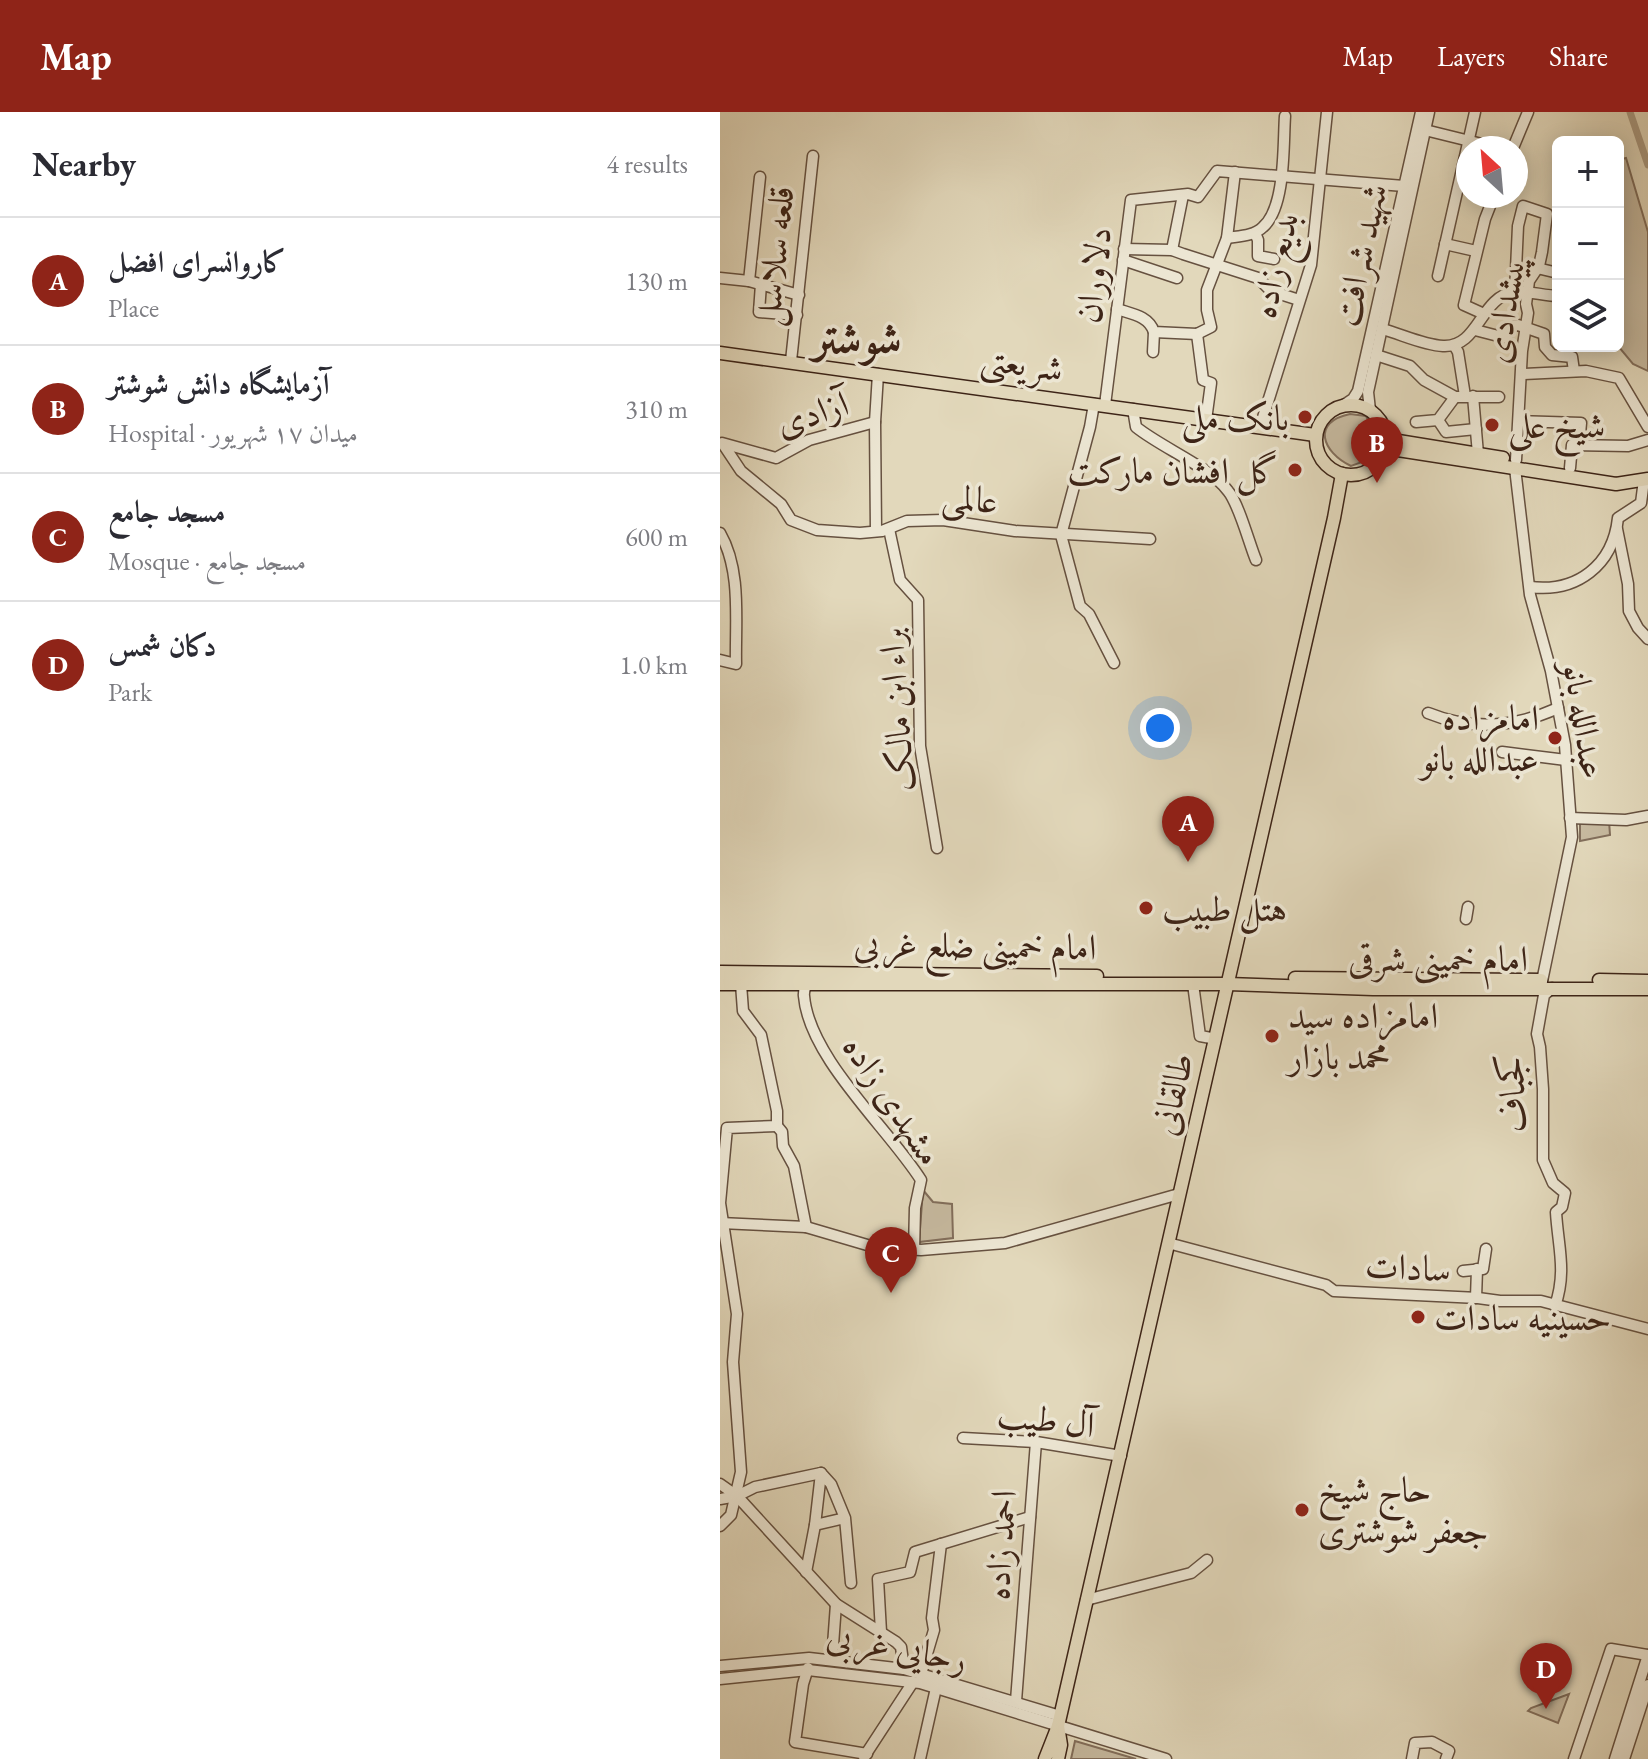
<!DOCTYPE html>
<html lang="en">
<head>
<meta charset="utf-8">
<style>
  body { margin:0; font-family:"EB Garamond",Amiri,serif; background:#f7f7f7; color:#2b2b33 }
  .controls { position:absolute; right:24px; top:24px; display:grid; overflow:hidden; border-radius:12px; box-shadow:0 4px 20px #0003 }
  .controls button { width:72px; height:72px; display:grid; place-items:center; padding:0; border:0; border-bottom:2px solid #e1e1e2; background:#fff; color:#2b2b33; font:40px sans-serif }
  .compass { position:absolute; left:736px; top:24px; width:72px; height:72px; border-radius:50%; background:#fff; box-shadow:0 4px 20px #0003; rotate:334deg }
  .you { position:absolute; left:440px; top:616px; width:28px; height:28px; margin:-20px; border:6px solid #fff; border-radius:50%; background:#1a73e8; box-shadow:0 0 0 12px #1a73e833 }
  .badge { display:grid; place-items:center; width:52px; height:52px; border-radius:50%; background:#8f2418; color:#fff; font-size:26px; font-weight:700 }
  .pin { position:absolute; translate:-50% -66px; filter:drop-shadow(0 2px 4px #0008) }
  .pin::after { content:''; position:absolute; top:42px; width:28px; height:24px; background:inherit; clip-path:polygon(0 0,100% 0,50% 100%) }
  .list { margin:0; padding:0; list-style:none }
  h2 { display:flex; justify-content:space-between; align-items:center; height:104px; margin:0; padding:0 32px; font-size:34px }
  h2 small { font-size:26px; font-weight:400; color:#7c7c81 }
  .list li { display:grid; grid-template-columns:52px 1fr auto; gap:24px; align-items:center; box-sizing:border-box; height:128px; padding:0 32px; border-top:2px solid #e1e1e2 }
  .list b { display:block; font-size:30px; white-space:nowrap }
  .list p { margin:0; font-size:26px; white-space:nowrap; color:#7c7c81 }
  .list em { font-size:26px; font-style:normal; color:#7c7c81 }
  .icon { flex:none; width:44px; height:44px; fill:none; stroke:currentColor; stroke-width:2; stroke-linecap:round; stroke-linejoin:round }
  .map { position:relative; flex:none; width:928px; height:1647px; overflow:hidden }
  header { display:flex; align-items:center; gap:48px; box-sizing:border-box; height:112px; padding:0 40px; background:#8f2418; color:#fff }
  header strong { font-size:38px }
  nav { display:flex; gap:44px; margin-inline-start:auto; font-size:28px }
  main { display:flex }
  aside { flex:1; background:#fff }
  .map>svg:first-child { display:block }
  .green { fill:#c6b99f; stroke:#826e5b; stroke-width:2 }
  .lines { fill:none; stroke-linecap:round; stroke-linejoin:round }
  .canal { stroke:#aa9b83; stroke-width:7 }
  .minor-casing { stroke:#665140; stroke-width:13 }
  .major-casing { stroke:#3d2417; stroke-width:15 }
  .minor { stroke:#ece6d3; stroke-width:10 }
  .major { stroke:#e2d8bb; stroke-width:12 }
  .poi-dot { fill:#8f2418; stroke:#ece6d3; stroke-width:3 }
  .labels { text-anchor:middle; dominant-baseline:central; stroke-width:7; stroke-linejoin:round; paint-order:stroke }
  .street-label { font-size:36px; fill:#3d2417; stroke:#ece6d3 }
  .poi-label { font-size:36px; fill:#3d2417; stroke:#ece6d3; text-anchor:start }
  .district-label { font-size:44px; font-weight:bold; fill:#3d2417; stroke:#ece6d3 }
</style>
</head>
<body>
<header>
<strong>Map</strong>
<nav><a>Map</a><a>Layers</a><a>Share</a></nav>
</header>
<main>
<aside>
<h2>Nearby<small>4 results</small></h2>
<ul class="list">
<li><span class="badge">A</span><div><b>کاروانسرای افضل</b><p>Place</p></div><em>130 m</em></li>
<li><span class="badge">B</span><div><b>آزمایشگاه دانش شوشتر</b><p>Hospital · میدان ۱۷ شهریور</p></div><em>310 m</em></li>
<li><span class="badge">C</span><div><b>مسجد جامع</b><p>Mosque · مسجد جامع</p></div><em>600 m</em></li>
<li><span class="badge">D</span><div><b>دکان شمس</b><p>Park</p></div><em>1.0 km</em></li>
</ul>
</aside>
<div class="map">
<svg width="928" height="1647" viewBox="0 0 928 1647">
  <rect width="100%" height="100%" fill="#e2d8bb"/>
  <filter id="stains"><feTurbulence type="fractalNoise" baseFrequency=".0025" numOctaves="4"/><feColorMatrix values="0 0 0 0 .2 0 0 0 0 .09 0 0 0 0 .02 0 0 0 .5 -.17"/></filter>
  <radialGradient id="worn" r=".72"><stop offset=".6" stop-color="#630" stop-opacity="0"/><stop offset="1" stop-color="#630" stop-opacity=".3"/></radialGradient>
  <g class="green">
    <path d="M906 46 928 120V259L913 252 898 234V48Z"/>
    <path d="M630 302 646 304 657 325V337L645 349 631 354C602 340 591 310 630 302Z"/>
    <path d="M860 707 889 709 890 723 860 729Z"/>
    <path d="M203 1078 213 1090 232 1092 233 1126 199 1130Z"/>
    <path d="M849 1582 838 1611 808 1599 811 1596Z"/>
    <path d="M355 1629 416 1647H351Z"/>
  </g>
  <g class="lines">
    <path class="canal" d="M910 0 928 53"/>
    <g class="minor-casing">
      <g id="minor">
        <path d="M705 18 778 36"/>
        <path d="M793 36 808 0"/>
        <path d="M535 121 538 128V144L554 147"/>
        <path d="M507 126C520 124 534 124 543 115 566 95 563 32 565 4"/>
        <path d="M725 132 756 139"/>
        <path d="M404 137 452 138 463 142 538 166 551 179 579 188"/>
        <path d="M452 138 463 83"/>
        <path d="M403 148 457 166"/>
        <path d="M817 156 838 161"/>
        <path d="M718 164 755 0"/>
        <path d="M0 166 29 169 79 183"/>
        <path d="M29 169 40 65"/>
        <path d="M41 172 39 200 77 203"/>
        <path d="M795 179 798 114 803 94 827 102 822 140 819 154 809 169 806 192 808 201 802 239 796 348"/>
        <path d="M397 197C412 202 429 204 434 220L477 222"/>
        <path d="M764 202 744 193 765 107 774 84"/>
        <path d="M662 217C681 222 703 233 723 234 759 236 760 185 794 180 805 178 825 184 838 184"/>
        <path d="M755 218 786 226 790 215 798 213 824 222 825 235 832 243 852 245 854 259"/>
        <path d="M477 222 491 215 487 198V178L507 126 515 60"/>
        <path d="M477 222 483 268 491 271 486 308"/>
        <path d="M734 233 738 240 745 284"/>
        <path d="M433 240 434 220"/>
        <path d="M656 243 690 254 704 268 735 285H779"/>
        <path d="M71 249 93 44"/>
        <path d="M802 262 866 259 899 266 928 315"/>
        <path d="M753 284 758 342"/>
        <path d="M374 292 370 315 341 423 360 494 369 502 394 551"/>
        <path d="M385 293 411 88 468 82 478 85 497 59 684 74"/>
        <path d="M624 293 633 287 638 279 701 0"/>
        <path d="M413 297 416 315C442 336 490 355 508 379 519 392 529 431 536 448"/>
        <path d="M650 298 648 280 709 0"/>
        <path d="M718 308 726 320 756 317"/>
        <path d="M799 309 861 311 859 333"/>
        <path d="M696 310 718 308 735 285"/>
        <path d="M540 315 591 153 607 0"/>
        <path d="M2 331 56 346 89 328 155 310"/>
        <path d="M3 332 21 359 61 392 71 408 97 418 140 421 162 419 187 409 223 408 295 419 430 427"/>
        <path d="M795 356 810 483 831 559 845 633 852 725 821 874"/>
        <path d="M850 356 852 333 908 334 928 328"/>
        <path d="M169 417 180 468 198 488 200 634 217 736"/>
        <path d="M897 417 908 472 909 499 918 516 928 527"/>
        <path d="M156 419 155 310 158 262"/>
        <path d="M0 421C22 459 15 510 16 552L0 548"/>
        <path d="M810 475C857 481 893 453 898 406L921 391 924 368"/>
        <path d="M708 601C752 619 796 615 838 596"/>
        <path d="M782 640 846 648"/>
        <path d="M850 706 906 708 928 704"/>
        <path d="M746 807 748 795"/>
        <path d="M87 867C87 873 83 878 84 884 89 946 169 1017 201 1068L195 1096 194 1138"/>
        <path d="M473 872 480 924 491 926"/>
        <path d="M832 876 824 883 817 922 820 935 823 977V1048L833 1071 845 1081 842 1095 836 1100C838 1135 847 1159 835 1194"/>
        <path d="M57 1014 62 1020 63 1034 74 1054 86 1115"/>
        <path d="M0 1111 86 1115 154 1135 201 1138 285 1131 459 1082"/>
        <path d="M448 1131 606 1173 614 1179 758 1186 780 1189H821L928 1217"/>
        <path d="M743 1159 763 1157 766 1137"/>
        <path d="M756 1186 757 1157"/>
        <path d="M243 1326 316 1330 401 1344"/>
        <path d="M0 1372 17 1384 116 1492 176 1530 181 1535 184 1557"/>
        <path d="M0 1387 17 1384 35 1375 101 1361"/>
        <path d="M125 1406 111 1372 101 1361 95 1413 125 1406 131 1471"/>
        <path d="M0 1414 11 1403 21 1360 13 1250 17 1202 0 1091 7 1016 57 1014V999L41 923 23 899 21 872"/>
        <path d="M86 1460 95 1413"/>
        <path d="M366 1488 471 1461 487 1448"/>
        <path d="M161 1520 158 1467 190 1460 195 1440 310 1405"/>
        <path d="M112 1547 116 1492"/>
        <path d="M0 1554 89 1546 184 1557 340 1604"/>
        <path d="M88 1556 83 1572 75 1630 147 1642"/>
        <path d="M201 1562 214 1518 212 1506 221 1432"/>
        <path d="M0 1567 88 1558 200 1571 446 1647"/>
        <path d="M296 1589 316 1330"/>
        <path d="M144 1645 193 1570"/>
        <path d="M200 1647 216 1576"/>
        <path d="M692 1647 695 1631 712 1630 729 1639 726 1647"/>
        <path d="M854 1647 891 1537 928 1543"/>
        <path d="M895 1647 928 1543"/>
        <path d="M904 1647 928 1573"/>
      </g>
    </g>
    <g class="major-casing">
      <g id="major">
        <path d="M0 241 595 323"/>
        <circle cx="631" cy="328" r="35"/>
        <path d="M666 327 783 346"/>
        <path d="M665 336 896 372 928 367"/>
        <path d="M0 860 377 864"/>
        <path d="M575 866 821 868"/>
        <path d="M879 868 928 869"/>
        <path d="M0 872H508L653 877H928"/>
        <path d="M338 1614 614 406 622 362"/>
        <path d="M325 1647 338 1614 341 1633 338 1647"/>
      </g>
    </g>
    <use href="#minor" class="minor"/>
    <use href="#major" class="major"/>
  </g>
  <g class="poi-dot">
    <circle cx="585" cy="305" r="8"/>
    <circle cx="772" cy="313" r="8"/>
    <circle cx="575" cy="358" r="8"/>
    <circle cx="835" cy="626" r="8"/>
    <circle cx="426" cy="796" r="8"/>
    <circle cx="552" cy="924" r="8"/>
    <circle cx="698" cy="1205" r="8"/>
    <circle cx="582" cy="1398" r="8"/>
  </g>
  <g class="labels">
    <g class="street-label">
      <text transform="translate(640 143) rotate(-78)">شهید شرافت</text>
      <text transform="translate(54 144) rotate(-84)">قلعه سلاسل</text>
      <text transform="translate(554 153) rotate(-77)">بدیع زاده</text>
      <text transform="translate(373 163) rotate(-83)">دلاوران</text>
      <text transform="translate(784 197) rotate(-81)">پیشدادی</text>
      <text transform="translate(302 251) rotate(8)">شریعتی</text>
      <text transform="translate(92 301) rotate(-18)">آزادی</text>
      <text transform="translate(250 386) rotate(6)">عالمی</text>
      <text transform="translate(176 598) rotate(-94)">براء ابن مالک</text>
      <text transform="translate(865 608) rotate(81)">عبدالله بانو</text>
      <text transform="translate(255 833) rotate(1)">امام خمینی ضلع غربی</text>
      <text x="718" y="846">امام خمینی شرقی</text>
      <text transform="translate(792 981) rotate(-93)">کجباف</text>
      <text transform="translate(452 982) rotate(-77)">طالقانی</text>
      <text transform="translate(173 988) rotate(56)">مشهدی زاده</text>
      <text transform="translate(688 1155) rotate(3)">سادات</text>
      <text transform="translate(326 1307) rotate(7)">آل طیب</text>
      <text transform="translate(280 1433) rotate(-86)">احمد زاده</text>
      <text transform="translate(177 1535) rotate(10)">رجایی غربی</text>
    </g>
    <g class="poi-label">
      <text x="569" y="305" text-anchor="end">بانک ملی</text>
      <text x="788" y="313">شیخ علی</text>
      <text x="559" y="358" text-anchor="end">گل افشان مارکت</text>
      <text x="819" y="605" text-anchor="end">امامزاده<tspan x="819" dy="41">عبدالله بانو</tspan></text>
      <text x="442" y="796">هتل طبیب</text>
      <text x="568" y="903">امامزاده سید<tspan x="568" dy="41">محمد بازار</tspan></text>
      <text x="714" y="1205">حسینیه سادات</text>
      <text x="598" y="1377">حاج شیخ<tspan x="598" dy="41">جعفر شوشتری</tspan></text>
    </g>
    <g class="district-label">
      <text x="137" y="225">شوشتر</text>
    </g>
  </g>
  <rect width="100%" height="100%" filter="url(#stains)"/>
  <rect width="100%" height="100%" fill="url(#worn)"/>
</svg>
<div class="controls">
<button>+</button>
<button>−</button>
<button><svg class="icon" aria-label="layers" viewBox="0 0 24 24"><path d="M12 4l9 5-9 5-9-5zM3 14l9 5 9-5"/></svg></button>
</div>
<svg class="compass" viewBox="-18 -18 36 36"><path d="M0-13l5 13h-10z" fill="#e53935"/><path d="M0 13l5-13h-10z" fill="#7c7c81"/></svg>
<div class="you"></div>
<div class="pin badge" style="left:468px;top:750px">A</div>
<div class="pin badge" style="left:657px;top:371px">B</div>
<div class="pin badge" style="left:171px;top:1181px">C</div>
<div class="pin badge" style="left:826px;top:1597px">D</div>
</div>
</main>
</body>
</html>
